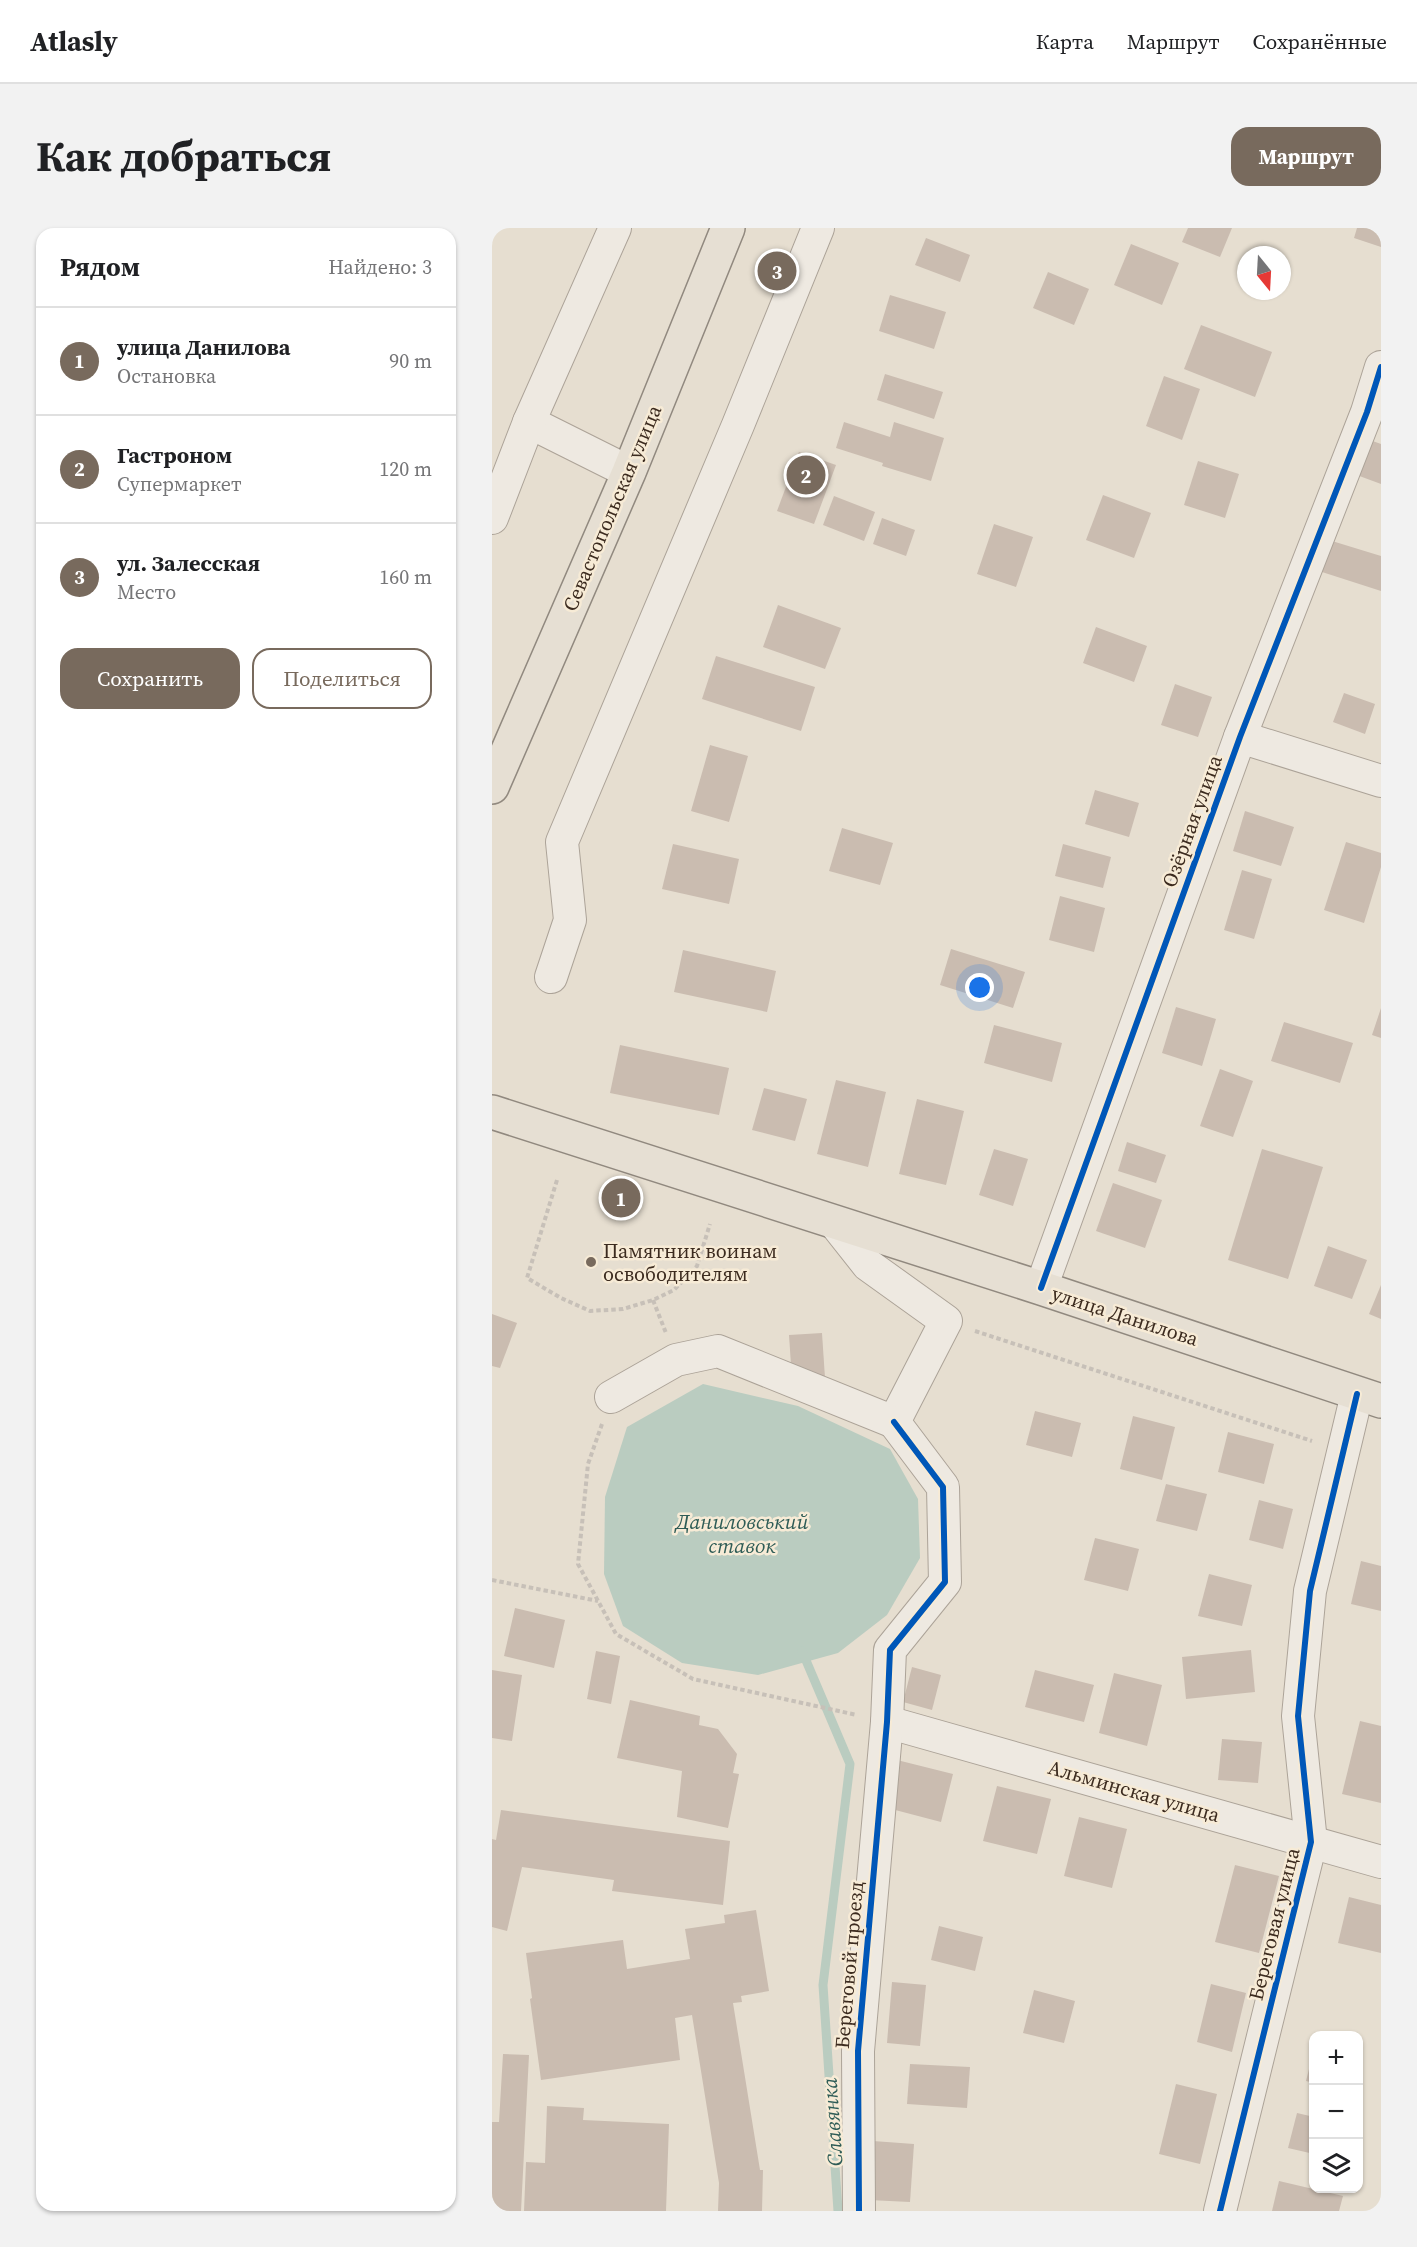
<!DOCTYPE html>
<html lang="ru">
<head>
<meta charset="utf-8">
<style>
  body { margin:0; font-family:"Source Serif 4",serif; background:#f2f2f2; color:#202124 }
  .controls { position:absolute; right:18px; bottom:18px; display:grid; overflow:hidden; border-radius:12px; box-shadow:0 2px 4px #0004 }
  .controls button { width:54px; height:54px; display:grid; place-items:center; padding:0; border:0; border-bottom:2px solid #e0e0e0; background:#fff; color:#202124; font:30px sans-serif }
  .compass { position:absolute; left:745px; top:18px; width:54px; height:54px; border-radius:50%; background:#fff; box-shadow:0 2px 4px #0004; rotate:162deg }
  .you { position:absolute; left:488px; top:760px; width:21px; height:21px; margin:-15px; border:4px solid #fff; border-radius:50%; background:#1a73e8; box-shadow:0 0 0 9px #1a73e833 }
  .badge { display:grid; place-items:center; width:39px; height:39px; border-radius:50%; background:#786a5d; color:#fff; font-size:20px; font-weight:700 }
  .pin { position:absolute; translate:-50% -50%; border:3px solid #fff; box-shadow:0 2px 6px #0006 }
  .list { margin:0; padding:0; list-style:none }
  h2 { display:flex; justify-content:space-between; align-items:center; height:78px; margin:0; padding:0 24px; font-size:26px }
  h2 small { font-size:20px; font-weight:400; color:#757577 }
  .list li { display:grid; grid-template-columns:39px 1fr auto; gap:18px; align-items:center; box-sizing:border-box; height:108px; padding:0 24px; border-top:2px solid #e0e0e0 }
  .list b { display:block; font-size:22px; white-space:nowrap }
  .list p { margin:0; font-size:20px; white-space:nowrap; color:#757577 }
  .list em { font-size:20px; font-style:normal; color:#757577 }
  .actions { display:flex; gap:12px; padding:18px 24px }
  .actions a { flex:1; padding:14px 0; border:2px solid #786a5d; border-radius:18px; text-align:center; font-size:21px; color:#786a5d }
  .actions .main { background:#786a5d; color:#fff }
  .icon { flex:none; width:33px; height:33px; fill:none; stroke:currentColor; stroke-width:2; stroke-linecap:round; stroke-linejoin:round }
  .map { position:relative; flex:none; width:889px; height:1983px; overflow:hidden; border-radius:18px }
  header { display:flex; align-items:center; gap:36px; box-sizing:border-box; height:84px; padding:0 30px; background:#fff; border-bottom:2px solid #e0e0e0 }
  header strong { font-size:28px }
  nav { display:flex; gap:33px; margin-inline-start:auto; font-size:21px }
  .intro { display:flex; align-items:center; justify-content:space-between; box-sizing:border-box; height:144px; padding:0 36px }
  h1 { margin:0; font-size:42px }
  .button { padding:15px 27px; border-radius:18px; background:#786a5d; color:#fff; font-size:21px; font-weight:700 }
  main { display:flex; gap:36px; padding:0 36px }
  aside { flex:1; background:#fff; border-radius:18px; box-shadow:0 2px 4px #0004 }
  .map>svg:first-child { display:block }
  .water { fill:#baccc0 }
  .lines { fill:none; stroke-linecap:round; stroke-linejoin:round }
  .stream { stroke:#baccc0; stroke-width:9 }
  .building { fill:#cabcb0 }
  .minor-casing { stroke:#aca398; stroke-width:34 }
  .major-casing { stroke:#91897f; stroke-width:36 }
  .path { stroke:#c7c0b8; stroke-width:4; stroke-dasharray:4.5 3; stroke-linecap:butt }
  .minor { stroke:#eee9e1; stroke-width:32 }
  .major { stroke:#e6dfd3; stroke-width:33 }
  .cycleway-casing { stroke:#f7ebd6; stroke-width:10 }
  .cycleway { stroke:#0057b8; stroke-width:6 }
  .poi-dot { fill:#786a5d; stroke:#f7ebd6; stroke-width:2 }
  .labels { text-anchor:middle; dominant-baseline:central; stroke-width:5; stroke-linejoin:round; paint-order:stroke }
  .street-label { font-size:20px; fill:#3c2b1f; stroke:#f7ebd6 }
  .poi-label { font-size:20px; fill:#3c2b1f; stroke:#f7ebd6; text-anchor:start }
  .water-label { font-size:21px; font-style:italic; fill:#2e5c56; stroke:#f7ebd6 }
</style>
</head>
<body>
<header>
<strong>Atlasly</strong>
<nav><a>Карта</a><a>Маршрут</a><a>Сохранённые</a></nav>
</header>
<div class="intro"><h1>Как добраться</h1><a class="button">Маршрут</a></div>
<main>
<aside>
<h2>Рядом<small>Найдено: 3</small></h2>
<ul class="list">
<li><span class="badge">1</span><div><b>улица Данилова</b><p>Остановка</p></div><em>90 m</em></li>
<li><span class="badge">2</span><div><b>Гастроном</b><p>Супермаркет</p></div><em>120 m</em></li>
<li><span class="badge">3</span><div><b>ул. Залесская</b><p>Место</p></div><em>160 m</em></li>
</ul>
<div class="actions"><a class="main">Сохранить</a><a>Поделиться</a></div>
</aside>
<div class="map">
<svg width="889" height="1983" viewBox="0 0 889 1983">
  <rect width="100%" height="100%" fill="#e6ded0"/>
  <path class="water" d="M211 1156 306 1178 398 1221 426 1271 428 1330 395 1387 346 1425 266 1447 190 1435 131 1398 112 1346 113 1269 135 1199Z"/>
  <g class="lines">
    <path class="stream" d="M310 1423 358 1536 331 1757 346 1983"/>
  </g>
  <g class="building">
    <path d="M696 0H740L728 29 690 14Z"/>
    <path d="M865 0H889V19L862 10Z"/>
    <path d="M434 10 478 27 468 54 423 37Z"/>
    <path d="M639 16 687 35 670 77 622 57Z"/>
    <path d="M283 28 297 35 287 57 273 51Z"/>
    <path d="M556 44 597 61 582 97 541 80Z"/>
    <path d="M398 67 454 84 442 121 387 103Z"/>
    <path d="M709 97 780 124 763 169 692 141Z"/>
    <path d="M393 146 451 164 442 191 385 172Z"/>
    <path d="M672 148 708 161 690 212 654 198Z"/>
    <path d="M352 194 398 209 402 194 452 210 439 253 390 238 391 235 344 220Z"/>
    <path d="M875 211 889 216V256L862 246Z"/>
    <path d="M307 224 344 237 322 296 285 283Z"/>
    <path d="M706 233 747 246 733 290 692 277Z"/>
    <path d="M611 267 659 285 642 330 594 312Z"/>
    <path d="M342 268 383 284 372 313 331 297Z"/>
    <path d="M390 290 423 302 414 328 381 316Z"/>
    <path d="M502 296 541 309 524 359 485 346Z"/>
    <path d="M840 313 889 328V363L830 344Z"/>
    <path d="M286 377 349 400 333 441 271 419Z"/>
    <path d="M604 399 655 418 642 454 591 435Z"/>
    <path d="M224 428 323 459 309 503 210 471Z"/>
    <path d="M683 456 720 469 706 509 669 497Z"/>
    <path d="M852 465 883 476 873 506 841 494Z"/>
    <path d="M218 517 256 528 237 594 199 583Z"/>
    <path d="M603 562 647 575 637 609 593 596Z"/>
    <path d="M753 583 802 599 789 638 741 623Z"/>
    <path d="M350 600 401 615 388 657 337 643Z"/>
    <path d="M854 614 889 625V639L872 695 832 682Z"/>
    <path d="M181 616 247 631 237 676 170 661Z"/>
    <path d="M571 616 619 629 611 660 563 648Z"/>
    <path d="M750 642 780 651 762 711 732 702Z"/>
    <path d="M568 668 613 680 602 724 557 712Z"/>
    <path d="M459 721 533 744 521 780 448 757Z"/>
    <path d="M191 722 284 743 275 784 182 764Z"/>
    <path d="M684 779 724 791 710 838 670 825Z"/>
    <path d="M889 780V810L880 807Z"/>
    <path d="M792 794 861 815 848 855 779 833Z"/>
    <path d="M502 797 570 815 560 854 492 835Z"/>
    <path d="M128 817 237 840 227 887 118 865Z"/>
    <path d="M728 841 761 853 741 909 708 898Z"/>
    <path d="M344 852 394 864 376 939 325 926Z"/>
    <path d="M272 860 315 871 303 913 260 902Z"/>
    <path d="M425 871 472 883 454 957 407 946Z"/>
    <path d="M635 914 674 927 664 955 626 943Z"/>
    <path d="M502 921 536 931 521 978 487 967Z"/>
    <path d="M770 921 831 939 796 1051 736 1032Z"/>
    <path d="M621 955 670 972 653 1020 604 1003Z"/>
    <path d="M836 1018 875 1032 860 1071 822 1058Z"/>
    <path d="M889 1057V1091L877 1086Z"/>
    <path d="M0 1086 25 1095 8 1140 0 1138Z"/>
    <path d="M330 1105 333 1150 300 1152 297 1107Z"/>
    <path d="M543 1183 589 1195 580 1229 534 1217Z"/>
    <path d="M641 1188 683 1199 670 1252 628 1241Z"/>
    <path d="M736 1204 782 1216 772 1256 726 1244Z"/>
    <path d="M674 1256 715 1266 705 1303 664 1293Z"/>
    <path d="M767 1272 801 1281 791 1321 757 1312Z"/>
    <path d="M603 1310 647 1321 636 1363 592 1352Z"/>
    <path d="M869 1333 889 1338V1383L859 1376Z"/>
    <path d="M717 1346 760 1357 750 1398 706 1388Z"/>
    <path d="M23 1380 73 1392 62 1440 12 1428Z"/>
    <path d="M759 1422 763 1464 694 1471 690 1429Z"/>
    <path d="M104 1423 128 1428 119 1476 95 1471Z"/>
    <path d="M420 1439 449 1447 440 1482 411 1474Z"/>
    <path d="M0 1442 30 1447 20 1513 0 1510Z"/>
    <path d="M543 1442 602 1457 592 1494 533 1479Z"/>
    <path d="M622 1445 670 1457 655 1518 607 1505Z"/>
    <path d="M138 1472 208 1488 207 1497 226 1501 245 1526 241 1545 247 1546 236 1600 185 1589 190 1543 125 1530Z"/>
    <path d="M868 1493 889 1498V1575L850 1566Z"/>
    <path d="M730 1511 770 1514 766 1555 726 1552Z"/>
    <path d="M401 1531 461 1546 449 1594 388 1578Z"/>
    <path d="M505 1558 559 1571 545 1626 491 1613Z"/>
    <path d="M9 1582 238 1613 231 1677 120 1663 122 1652 30 1639 15 1703 0 1699V1611L4 1612Z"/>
    <path d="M587 1589 635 1601 620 1660 572 1648Z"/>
    <path d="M743 1637 787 1648 767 1725 723 1714Z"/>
    <path d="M857 1669 889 1677V1725L846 1715Z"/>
    <path d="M264 1682 277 1763 249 1768 250 1774 241 1775 268 1942H271L270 1983H226L227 1955 200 1787 183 1790 188 1832 49 1852 38 1771 40 1770 34 1725 131 1712 135 1741 198 1731 193 1701 233 1695 232 1687Z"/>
    <path d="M447 1698 491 1709 483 1743 439 1732Z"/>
    <path d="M400 1754 434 1757 428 1818 395 1815Z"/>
    <path d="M719 1756 754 1765 740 1824 705 1814Z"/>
    <path d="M542 1762 583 1773 572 1815 531 1805Z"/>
    <path d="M821 1825H822V1855L814 1853Z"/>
    <path d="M11 1826 37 1827 29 1983H0V1894H7Z"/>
    <path d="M418 1836 478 1839 475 1880 415 1876Z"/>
    <path d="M684 1856 725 1866 708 1936 667 1926Z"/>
    <path d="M55 1878 92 1880 91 1892 177 1896 174 1983H32L34 1934 53 1935Z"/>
    <path d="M805 1885 822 1889V1926L796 1920Z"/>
    <path d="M381 1913 422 1916 418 1974 377 1972Z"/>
    <path d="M787 1953 851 1968 847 1983H780Z"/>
  </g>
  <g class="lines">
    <g class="minor-casing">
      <g id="minor">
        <path d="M37 194 137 244"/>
        <path d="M0 290 37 194 123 0"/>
        <path d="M748 509 889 553"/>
        <path d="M59 749 78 692 70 614 246 197 326 0"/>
        <path d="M549 1060 748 509 875 184 889 139"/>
        <path d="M119 1169 184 1132 226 1123 402 1194 454 1093 376 1037 342 994"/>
        <path d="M395 1494 889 1634"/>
        <path d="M367 1983 366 1823 395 1494 398 1422 453 1354 451 1259 402 1194"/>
        <path d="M728 1983 819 1614 806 1488 818 1363 865 1166"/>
      </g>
    </g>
    <g class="major-casing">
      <g id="major">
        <path d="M0 559 137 244 236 0"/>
        <path d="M0 884 549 1060 889 1173"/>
      </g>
    </g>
    <g class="path">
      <path d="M65 952 35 1050 69 1070 98 1083 131 1081 161 1072 182 1062 205 1038 218 996"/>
      <path d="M161 1072 174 1105"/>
      <path d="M483 1103 820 1213"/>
      <path d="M110 1196 96 1236 86 1336 124 1406 201 1451 365 1487"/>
      <path d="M0 1352 106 1373"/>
    </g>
    <use href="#minor" class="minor"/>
    <use href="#major" class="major"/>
    <g class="cycleway-casing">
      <g id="cycleway">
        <path d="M549 1060 748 509 875 184 889 139"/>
        <path d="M367 1983 366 1823 395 1494 398 1422 453 1354 451 1259 402 1194"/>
        <path d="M728 1983 819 1614 806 1488 818 1363 865 1166"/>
      </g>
    </g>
    <use href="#cycleway" class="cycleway"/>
  </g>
  <circle class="poi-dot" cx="99" cy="1034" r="6"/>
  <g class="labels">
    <g class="street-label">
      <text transform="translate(120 280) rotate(-67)">Севастопольская улица</text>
      <text transform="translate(700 593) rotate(-70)">Озёрная улица</text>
      <text transform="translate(633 1088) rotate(18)">улица Данилова</text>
      <text transform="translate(642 1563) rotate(16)">Альминская улица</text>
      <text transform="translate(782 1696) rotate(-76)">Береговая улица</text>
      <text transform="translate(357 1737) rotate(-85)">Береговой проезд</text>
    </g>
    <g class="poi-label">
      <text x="111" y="1023">Памятник воинам<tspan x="111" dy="23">освободителям</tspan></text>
    </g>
    <g class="water-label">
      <text x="250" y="1293">Даниловський<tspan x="250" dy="24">ставок</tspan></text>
      <text transform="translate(340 1894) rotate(-94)">Славянка</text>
    </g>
  </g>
</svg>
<div class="controls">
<button>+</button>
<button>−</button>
<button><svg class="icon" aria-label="layers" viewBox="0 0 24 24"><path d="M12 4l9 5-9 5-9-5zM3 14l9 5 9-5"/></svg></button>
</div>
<svg class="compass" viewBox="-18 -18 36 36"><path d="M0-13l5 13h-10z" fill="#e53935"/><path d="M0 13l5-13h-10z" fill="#757577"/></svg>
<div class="you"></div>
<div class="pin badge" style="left:129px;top:970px">1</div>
<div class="pin badge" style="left:314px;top:247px">2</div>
<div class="pin badge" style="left:285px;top:43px">3</div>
</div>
</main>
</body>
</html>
